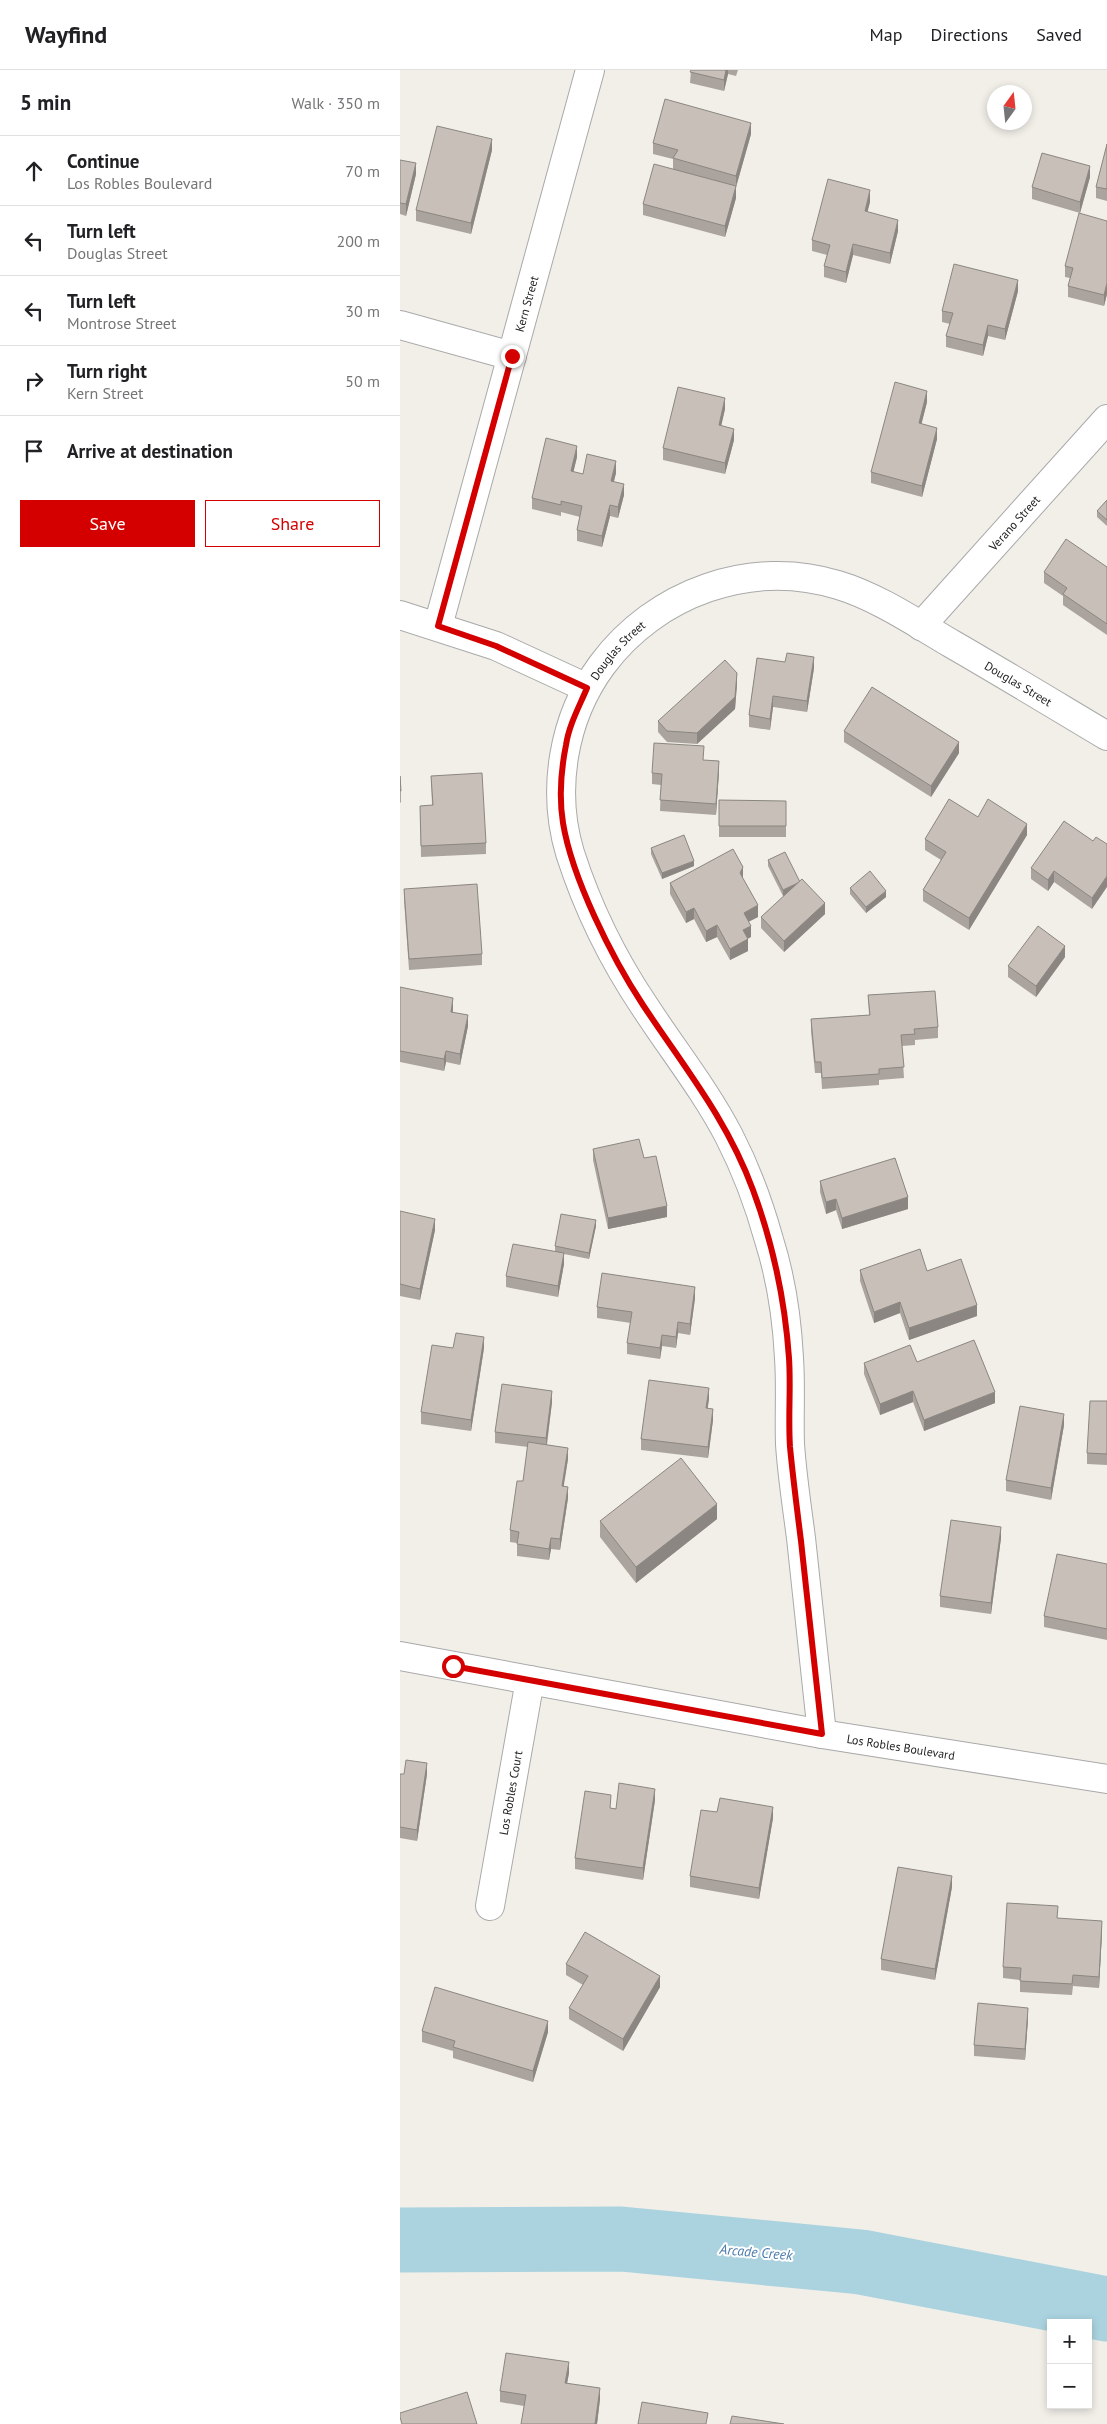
<!DOCTYPE html>
<html lang="en">
<head>
<meta charset="utf-8">
<style>
  body { margin:0; font-family:"PT Sans",sans-serif; background:#f2f2f2; color:#202124 }
  .controls { position:absolute; right:15px; bottom:15px; display:grid; overflow:hidden; border-radius:0px; box-shadow:0 2px 8px #0003 }
  .controls button { width:45px; height:45px; display:grid; place-items:center; padding:0; border:0; border-bottom:1px solid #e0e0e0; background:#fff; color:#202124; font:25px sans-serif }
  .compass { position:absolute; left:587px; top:15px; width:45px; height:45px; border-radius:50%; background:#fff; box-shadow:0 2px 8px #0003; rotate:15deg }
  .stop { position:absolute; width:15px; height:15px; margin:-11px; border:4px solid #d40000; border-radius:50%; background:#fff }
  .stop.end { background:#d40000; border-color:#fff; box-shadow:0 1px 5px #0008 }
  .list { margin:0; padding:0; list-style:none }
  h2 { display:flex; justify-content:space-between; align-items:center; height:65px; margin:0; padding:0 20px; font-size:21px }
  h2 small { font-size:16px; font-weight:400; color:#757577 }
  .list li { display:grid; grid-template-columns:32px 1fr auto; gap:15px; align-items:center; box-sizing:border-box; height:70px; padding:0 20px; border-top:1px solid #e0e0e0 }
  .list b { display:block; font-size:19px; white-space:nowrap }
  .list p { margin:0; font-size:16px; white-space:nowrap; color:#757577 }
  .list em { font-size:16px; font-style:normal; color:#757577 }
  .actions { display:flex; gap:10px; padding:15px 20px }
  .actions a { flex:1; padding:11px 0; border:1px solid #d40000; border-radius:0px; text-align:center; font-size:18px; color:#d40000 }
  .actions .main { background:#d40000; color:#fff }
  .icon { flex:none; width:28px; height:28px; fill:none; stroke:currentColor; stroke-width:2; stroke-linecap:round; stroke-linejoin:round }
  .map { position:relative; flex:none; width:707px; height:2354px; overflow:hidden }
  header { display:flex; align-items:center; gap:30px; box-sizing:border-box; height:70px; padding:0 25px; background:#fff; border-bottom:1px solid #e0e0e0 }
  header strong { font-size:24px }
  nav { display:flex; gap:28px; margin-inline-start:auto; font-size:18px }
  main { display:flex }
  aside { flex:1; background:#fff }
  .map>svg:first-child { display:block }
  .lines { fill:none; stroke-linecap:round; stroke-linejoin:round }
  .river { stroke:#aad3df; stroke-width:65 }
  .minor-casing { stroke:#a9a9a9; stroke-width:30 }
  .minor { stroke:#fff; stroke-width:28 }
  .wall { fill:#aba49e }
  .shaded-wall { fill:#8b8681 }
  .building { fill:#c7bfb8; stroke:#8b8681 }
  .route { stroke:#d40000; stroke-width:6 }
  .labels { text-anchor:middle; dominant-baseline:central; stroke-width:4; stroke-linejoin:round; paint-order:stroke }
  .street-label { font-size:12px; fill:#222; stroke:#fff }
  .water-label { font-size:14px; font-style:italic; fill:#4a7aab; stroke:#fff }
</style>
</head>
<body>
<header>
<strong>Wayfind</strong>
<nav><a>Map</a><a>Directions</a><a>Saved</a></nav>
</header>
<main>
<aside>
<h2>5 min<small>Walk · 350 m</small></h2>
<ul class="list">
<li><svg class="icon" aria-label="ahead" viewBox="0 0 24 24"><path d="M12 20V5M6 11l6-6 6 6"/></svg><div><b>Continue</b><p>Los Robles Boulevard</p></div><em>70 m</em></li>
<li><svg class="icon" aria-label="left" viewBox="0 0 24 24"><path d="M17 20v-9H6M10 6l-5 5 5 5"/></svg><div><b>Turn left</b><p>Douglas Street</p></div><em>200 m</em></li>
<li><svg class="icon" aria-label="left" viewBox="0 0 24 24"><path d="M17 20v-9H6M10 6l-5 5 5 5"/></svg><div><b>Turn left</b><p>Montrose Street</p></div><em>30 m</em></li>
<li><svg class="icon" aria-label="right" viewBox="0 0 24 24"><path d="M7 20v-9h11M14 6l5 5-5 5"/></svg><div><b>Turn right</b><p>Kern Street</p></div><em>50 m</em></li>
<li><svg class="icon" aria-label="arrive" viewBox="0 0 24 24"><path d="M6 21V4h12l-3 4 3 4H6"/></svg><div><b>Arrive at destination</b></div></li>
</ul>
<div class="actions"><a class="main">Save</a><a>Share</a></div>
</aside>
<div class="map">
<svg width="707" height="2354" viewBox="0 0 707 2354">
  <rect width="100%" height="100%" fill="#f2efe9"/>
  <g class="lines">
    <path class="river" d="M0 2170 221 2169 461 2192 707 2239"/>
    <g class="minor-casing">
      <g id="minor">
        <path d="M0 255 112 286"/>
        <path d="M0 545 96 576 187 618"/>
        <path id="s1" d="M38 556 190 0"/>
        <path id="s2" d="M521 556 707 349"/>
        <path id="s3" d="M0 1586 422 1664 707 1709"/>
        <path id="s4" d="M422 1664C415 1598 408 1533 401 1468 397 1437 392 1405 390 1374 389 1345 391 1317 389 1288 387 1249 381 1208 369 1170 359 1134 346 1099 329 1066 305 1020 273 980 245 937 214 891 187 836 170 783 151 720 163 648 202 595 255 523 351 488 438 515 478 527 516 553 552 574 604 604 655 635 707 666"/>
        <path id="s5" d="M90 1836 130 1610"/>
      </g>
    </g>
    <use href="#minor" class="minor"/>
  </g>
  <g class="wall">
    <path d="M291 0H338L336 6 328 4 324 21 290 13Z"/>
    <path d="M351 64 336 117V128L325 167 243 145V134L273 99V89L253 84V73Z"/>
    <path d="M707 74V131L696 128V117Z"/>
    <path d="M0 79V90L16 104 6 146 0 144Z"/>
    <path d="M92 80 71 164 16 151V140Z"/>
    <path d="M690 107 680 143 632 129V117Z"/>
    <path d="M470 132 467 142 498 161 490 194 453 185 446 213 424 207V196L427 185 412 181V170Z"/>
    <path d="M707 151V224L704 236 668 227V216L670 208 665 207V196Z"/>
    <path d="M618 221 605 270 588 266 583 286 546 277V266L550 254 542 252V241Z"/>
    <path d="M527 332 521 354 537 369 522 427 471 413V402Z"/>
    <path d="M325 339 321 355 334 370 325 404 263 390V378Z"/>
    <path d="M177 387 173 402 183 404 216 403 214 411 224 425 218 448 210 446 202 477 177 471V460L180 447 161 442V446L132 439V428Z"/>
    <path d="M707 430V456L697 447V441Z"/>
    <path d="M707 497V565L663 535V526L644 513V502Z"/>
    <path d="M357 588 414 598 407 642 373 637 370 660 349 657V645Z"/>
    <path d="M337 614 335 639 297 674 267 672 258 662V651Z"/>
    <path d="M444 661 559 683 531 727 444 672Z"/>
    <path d="M304 690 319 702 316 745 260 741 261 715 252 714V703Z"/>
    <path d="M0 706 1 721V732L0 733Z"/>
    <path d="M31 706 86 773V784L21 787 20 736 32 735Z"/>
    <path d="M319 730 386 731V767H319Z"/>
    <path d="M578 747 627 765 569 860 523 831V820L541 790 525 780V769Z"/>
    <path d="M693 771 692 839 654 812 648 821 631 809V798Z"/>
    <path d="M251 778 294 796 262 809 251 784Z"/>
    <path d="M368 790 399 812 425 844 384 882 361 858V847L386 825 383 826 368 796Z"/>
    <path d="M343 809 358 847 348 852 351 867 348 868V881L330 890 317 867 306 872 294 849 286 853 270 824V813Z"/>
    <path d="M450 818 486 827 466 843 450 824Z"/>
    <path d="M4 819 82 884V895L9 900 4 830Z"/>
    <path d="M665 887 636 927 608 907V896Z"/>
    <path d="M0 917 53 939V942L68 956 60 995 46 992 44 1001 0 992Z"/>
    <path d="M468 925 538 957V968L515 970V975L502 976 504 1008 479 1010V1015L422 1019 421 1003H415L411 961V949L469 945Z"/>
    <path d="M193 1079 244 1088 267 1147 208 1159 193 1090Z"/>
    <path d="M420 1111 508 1139 442 1159 436 1140 426 1144 420 1122Z"/>
    <path d="M0 1141 35 1160 20 1230 0 1226Z"/>
    <path d="M196 1156 189 1189 164 1184V1194L158 1227 106 1217V1206L155 1181V1176Z"/>
    <path d="M460 1200 527 1201 577 1246 509 1270 500 1243 474 1253 460 1211Z"/>
    <path d="M295 1228 290 1265 278 1263 276 1278 262 1276 260 1289 227 1284V1273L231 1253 197 1248V1237Z"/>
    <path d="M53 1278H84L71 1361 21 1354V1342Z"/>
    <path d="M517 1292 595 1333 524 1361 513 1332 480 1345 464 1304V1293Z"/>
    <path d="M309 1329 307 1339 313 1350 308 1388 241 1380V1369Z"/>
    <path d="M707 1331V1395L687 1394V1383Z"/>
    <path d="M152 1332 147 1375 168 1389 163 1417 168 1428 160 1480 151 1479 149 1490 117 1486V1473L110 1472V1460L123 1411 128 1377 95 1373V1362Z"/>
    <path d="M664 1355 651 1430 606 1421V1410Z"/>
    <path d="M317 1449 236 1513 200 1467V1451Z"/>
    <path d="M601 1468 591 1544 540 1537V1526Z"/>
    <path d="M707 1494V1570L644 1557V1546Z"/>
    <path d="M0 1704H27L17 1771 0 1768Z"/>
    <path d="M255 1730 243 1810 175 1799V1788L211 1738 216 1739Z"/>
    <path d="M317 1742 373 1748 359 1829 290 1817V1806Z"/>
    <path d="M552 1817 535 1910 481 1900V1889Z"/>
    <path d="M658 1848 702 1862 699 1918 673 1916 672 1925 620 1922V1910L603 1908V1897Z"/>
    <path d="M166 1894 260 1917 223 1981 169 1949V1938L183 1915 166 1905Z"/>
    <path d="M628 1949 625 1990 574 1986V1975Z"/>
    <path d="M22 1961 148 1962 133 2012 53 1988V1981L22 1972Z"/>
    <path d="M169 2303 167 2313 200 2329 197 2354H121L124 2336 100 2332V2321Z"/>
  </g>
  <g class="shaded-wall">
    <path d="M326 0H328V4L324 21V10Z"/>
    <path d="M351 53V64L336 117V128L325 167V156L336 117V106Z"/>
    <path d="M92 69V80L71 164V153Z"/>
    <path d="M16 93V104L6 146V134Z"/>
    <path d="M690 96V107L680 143V132Z"/>
    <path d="M470 120V132L465 152V141Z"/>
    <path d="M498 150V161L490 194V183Z"/>
    <path d="M453 174V185L446 213V202Z"/>
    <path d="M618 210V221L605 270V259Z"/>
    <path d="M707 213V224L704 236V225Z"/>
    <path d="M588 255V266L583 286V275Z"/>
    <path d="M527 321V332L519 364V353Z"/>
    <path d="M325 328V339L319 366V355Z"/>
    <path d="M537 358V369L522 427V416Z"/>
    <path d="M334 359V370L325 404V393Z"/>
    <path d="M177 376V387L171 412V401Z"/>
    <path d="M216 391V403L211 422V411Z"/>
    <path d="M224 414V425L218 448V437Z"/>
    <path d="M210 435V446L202 477V466Z"/>
    <path d="M414 587V598L407 642V631Z"/>
    <path d="M337 603V614L335 639 297 674V663Z"/>
    <path d="M373 626V637L370 660V649Z"/>
    <path d="M559 672V683L531 727V716Z"/>
    <path d="M319 691V702L316 745V734Z"/>
    <path d="M627 754V765L569 860V848Z"/>
    <path d="M294 791V796L262 809V803Z"/>
    <path d="M343 797V808L340 803Z"/>
    <path d="M654 801V812L648 821V810Z"/>
    <path d="M707 806V817L692 839V828Z"/>
    <path d="M400 812V818L383 826V820Z"/>
    <path d="M486 821V827L466 843V837Z"/>
    <path d="M425 833V844L384 882V871Z"/>
    <path d="M358 835V847L344 854V843Z"/>
    <path d="M294 838V849L286 853V842Z"/>
    <path d="M317 855V867L306 872V861Z"/>
    <path d="M351 856V867L343 871V860Z"/>
    <path d="M348 869V881L330 890V879Z"/>
    <path d="M665 876V887L636 927V916Z"/>
    <path d="M53 928V939L51 953V942Z"/>
    <path d="M68 945V956L60 995V984Z"/>
    <path d="M46 981V992L44 1001V989Z"/>
    <path d="M508 1127V1139L442 1159V1148Z"/>
    <path d="M436 1129V1140L426 1144V1132Z"/>
    <path d="M267 1136V1147L208 1159V1148Z"/>
    <path d="M35 1149V1160L20 1230V1219Z"/>
    <path d="M196 1150V1156L189 1189V1183Z"/>
    <path d="M164 1183V1194L158 1227V1216Z"/>
    <path d="M295 1217V1228L290 1265V1254Z"/>
    <path d="M500 1232V1243L474 1253V1242Z"/>
    <path d="M577 1235V1246L509 1270V1258Z"/>
    <path d="M278 1252V1263L276 1278V1267Z"/>
    <path d="M262 1265V1276L260 1289V1278Z"/>
    <path d="M84 1267V1278L71 1361V1350Z"/>
    <path d="M309 1318V1329L306 1350V1338Z"/>
    <path d="M152 1321V1332L146 1379V1368Z"/>
    <path d="M513 1321V1332L480 1345V1334Z"/>
    <path d="M595 1322V1333L524 1361V1350Z"/>
    <path d="M313 1339V1350L308 1388V1377Z"/>
    <path d="M664 1344V1355L651 1430V1418Z"/>
    <path d="M168 1378V1389L162 1427V1416Z"/>
    <path d="M168 1417V1428L160 1480V1469Z"/>
    <path d="M317 1434V1449L236 1513V1497Z"/>
    <path d="M601 1457V1468L591 1544V1533Z"/>
    <path d="M151 1468V1479L149 1490V1479Z"/>
    <path d="M27 1693V1704L17 1771V1760Z"/>
    <path d="M255 1719V1730L243 1810V1798Z"/>
    <path d="M373 1737V1748L359 1829V1818Z"/>
    <path d="M552 1806V1817L535 1910V1899Z"/>
    <path d="M702 1851V1862L699 1918V1907Z"/>
    <path d="M260 1906V1917L223 1981V1969Z"/>
    <path d="M628 1938V1949L625 1990V1979Z"/>
    <path d="M148 1951V1962L133 2012V2001Z"/>
    <path d="M169 2292V2303L165 2324V2313Z"/>
    <path d="M200 2318V2329L197 2354H195Z"/>
  </g>
  <g class="building">
    <path d="M291 0H326L324 10 290 2Z"/>
    <path d="M265 29 351 53 336 106 273 88 278 80 253 73Z"/>
    <path d="M37 56 92 69 71 153 16 140Z"/>
    <path d="M707 74V119L696 117Z"/>
    <path d="M642 83 690 96 680 132 632 117Z"/>
    <path d="M0 90 16 93 6 134 0 133Z"/>
    <path d="M254 94 336 116 325 156 243 134Z"/>
    <path d="M428 109 470 120 465 141 498 150 490 183 453 174 446 202 424 196 430 175 412 170Z"/>
    <path d="M679 143 707 151V213L704 225 668 216 673 198 665 196Z"/>
    <path d="M554 194 618 210 605 259 588 255 583 275 546 266 553 243 542 241Z"/>
    <path d="M495 312 527 321 519 353 537 358 522 416 471 402Z"/>
    <path d="M278 317 325 328 319 355 334 359 325 393 263 378Z"/>
    <path d="M146 368 177 376 171 401 183 404 187 384 216 391 211 411 224 414 218 437 210 435 202 466 177 460 182 436 161 431V435L132 428Z"/>
    <path d="M707 430V450L697 441Z"/>
    <path d="M666 469 707 497V554L663 524 667 518 644 502Z"/>
    <path d="M387 583 414 587 407 631 373 626 370 649 349 645 357 588 385 592Z"/>
    <path d="M325 590 337 603 335 627 297 663 267 661 258 651Z"/>
    <path d="M472 617 559 672 531 716 444 661Z"/>
    <path d="M254 673 304 676 303 690 319 691 316 734 260 730 262 704 252 703Z"/>
    <path d="M82 703 86 773 21 776 20 736 33 735 31 706Z"/>
    <path d="M0 706 1 721H0Z"/>
    <path d="M549 729 578 747 588 729 627 754 569 848 523 820 546 782 525 769Z"/>
    <path d="M319 730 386 731V756H319Z"/>
    <path d="M664 751 693 771 696 767 707 774V806L692 828 654 801 648 810 631 798Z"/>
    <path d="M284 765 294 791 262 803 251 778Z"/>
    <path d="M333 779 343 797 340 803 358 835 344 843 351 856 343 860 348 869 330 879 317 855 306 861 294 838 286 842 270 813Z"/>
    <path d="M385 782 400 812 383 820 368 790Z"/>
    <path d="M470 801 486 821 466 837 450 818Z"/>
    <path d="M402 809 425 833 384 871 361 847Z"/>
    <path d="M77 814 82 884 9 889 4 819Z"/>
    <path d="M638 856 665 876 636 916 608 896Z"/>
    <path d="M0 917 53 928 51 942 68 945 60 984 46 981 44 989 0 981Z"/>
    <path d="M535 921 538 957 514 959 515 964 501 965 504 997 479 999V1004L422 1008 421 992H415L411 949 470 945 468 925Z"/>
    <path d="M239 1069 244 1088 256 1086 267 1136 208 1148 193 1079Z"/>
    <path d="M495 1088 508 1127 442 1148 436 1129 426 1132 420 1111Z"/>
    <path d="M0 1141 35 1149 20 1219 0 1214Z"/>
    <path d="M161 1144 196 1150 189 1183 155 1176Z"/>
    <path d="M113 1174 164 1183 158 1216 106 1206Z"/>
    <path d="M520 1179 527 1201 561 1189 577 1235 509 1258 500 1232 474 1242 460 1200Z"/>
    <path d="M202 1203 295 1217 290 1254 278 1252 276 1267 262 1265 260 1278 227 1273 232 1242 197 1237Z"/>
    <path d="M56 1263 84 1267 71 1350 21 1342 32 1275 53 1278Z"/>
    <path d="M574 1270 595 1322 524 1350 513 1321 480 1334 464 1293 510 1275 517 1292Z"/>
    <path d="M249 1310 309 1318 306 1338 313 1339 308 1377 241 1369Z"/>
    <path d="M102 1314 152 1321 146 1368 95 1362Z"/>
    <path d="M690 1331H707V1384L687 1383Z"/>
    <path d="M620 1336 664 1344 651 1418 606 1410Z"/>
    <path d="M128 1372 168 1378 162 1416 168 1417 160 1469 151 1468 149 1479 117 1474 119 1462 110 1460 117 1411H123Z"/>
    <path d="M281 1388 317 1434 236 1497 200 1451Z"/>
    <path d="M551 1450 601 1457 591 1533 540 1526Z"/>
    <path d="M657 1484 707 1494V1559L644 1546Z"/>
    <path d="M6 1690 27 1693 17 1760 0 1757V1704H4Z"/>
    <path d="M219 1713 255 1719 243 1798 175 1788 185 1721 211 1725 210 1738 216 1739Z"/>
    <path d="M320 1728 373 1737 359 1818 290 1806 301 1740 317 1742Z"/>
    <path d="M498 1797 552 1806 535 1899 481 1889Z"/>
    <path d="M607 1833 658 1836 657 1848 702 1851 699 1907 673 1905 672 1914 620 1911 621 1898 603 1897Z"/>
    <path d="M185 1862 260 1906 223 1969 169 1938 188 1906 166 1894Z"/>
    <path d="M35 1917 148 1951 133 2001 53 1977 55 1971 22 1961Z"/>
    <path d="M578 1933 628 1938 625 1979 574 1975Z"/>
    <path d="M106 2283 169 2292 165 2313 200 2318 195 2354H121L126 2325 100 2321Z"/>
    <path d="M67 2322 77 2354H2L0 2347V2343Z"/>
    <path d="M242 2332 308 2343 306 2354H238Z"/>
    <path d="M332 2346 384 2354H330Z"/>
  </g>
  <g class="lines">
    <path class="route" d="M53 1596 422 1664C415 1599 408 1535 401 1471 397 1439 393 1408 390 1377 388 1347 391 1317 389 1288 385 1231 373 1174 353 1120 327 1049 284 997 243 935 212 888 172 808 163 753 159 728 161 700 166 675 169 655 179 637 187 618L96 576 38 556 112 286"/>
  </g>
  <g class="labels">
    <g class="street-label">
      <text stroke="none"><textPath href="#s1" startOffset="334">Kern Street</textPath></text>
      <text stroke="none"><textPath href="#s2" startOffset="139">Verano Street</textPath></text>
      <text stroke="none"><textPath href="#s4" startOffset="1154">Douglas Street</textPath></text>
      <text stroke="none"><textPath href="#s4" startOffset="1604">Douglas Street</textPath></text>
      <text stroke="none"><textPath href="#s3" startOffset="509">Los Robles Boulevard</textPath></text>
      <text stroke="none"><textPath href="#s5" startOffset="115">Los Robles Court</textPath></text>
    </g>
    <g class="water-label">
      <text transform="translate(356 2182) rotate(5)">Arcade Creek</text>
    </g>
  </g>
</svg>
<div class="controls">
<button>+</button>
<button>−</button>
</div>
<svg class="compass" viewBox="-18 -18 36 36"><path d="M0-13l5 13h-10z" fill="#e53935"/><path d="M0 13l5-13h-10z" fill="#757577"/></svg>
<div class="stop" style="left:53px;top:1596px"></div>
<div class="stop end" style="left:112px;top:286px"></div>
</div>
</main>
</body>
</html>
